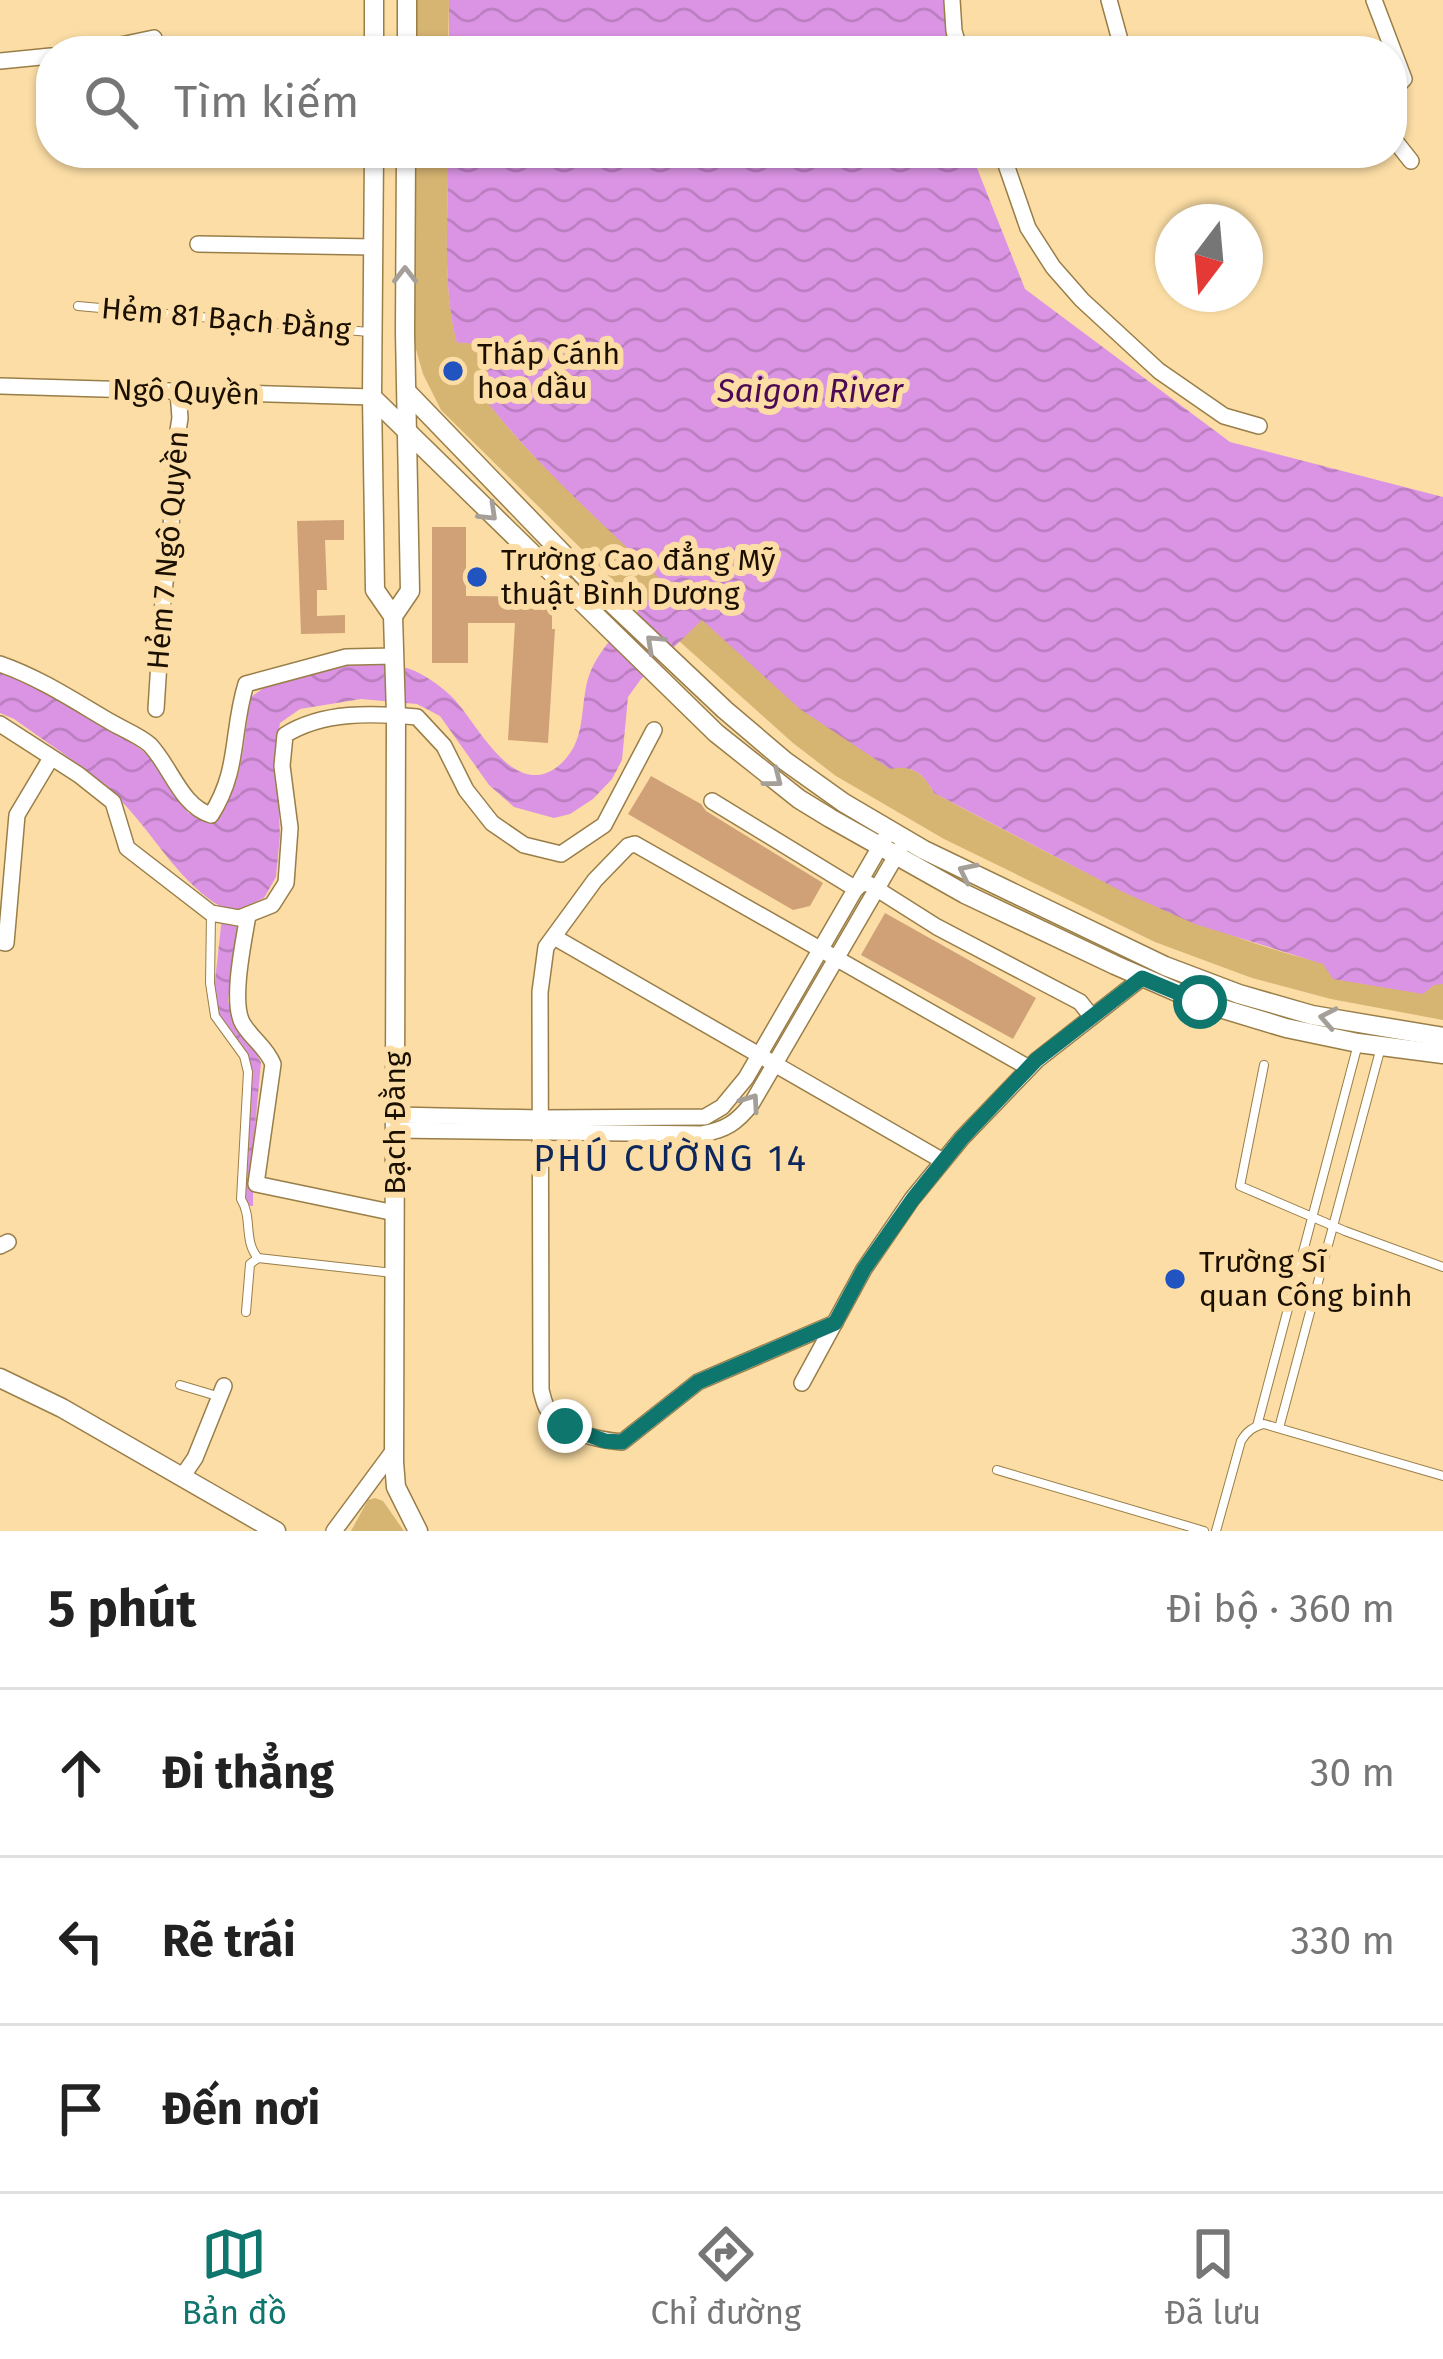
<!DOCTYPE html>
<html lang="vi">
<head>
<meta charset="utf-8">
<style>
  body { margin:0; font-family:"Fira Sans",sans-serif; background:#f6f6f6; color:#222 }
  .compass { position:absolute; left:1155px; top:204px; width:108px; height:108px; border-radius:50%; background:#fff; box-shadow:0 3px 9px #0004; rotate:196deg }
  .stop { position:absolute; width:36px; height:36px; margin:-27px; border:9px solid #0f766e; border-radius:50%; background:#fff }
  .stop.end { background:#0f766e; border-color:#fff; box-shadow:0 3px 12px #0008 }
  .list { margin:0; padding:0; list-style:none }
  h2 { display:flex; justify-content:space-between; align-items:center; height:156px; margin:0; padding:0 48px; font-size:51px }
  h2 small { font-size:39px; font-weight:400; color:#767676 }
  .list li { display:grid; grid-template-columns:78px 1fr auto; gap:36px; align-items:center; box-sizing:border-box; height:168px; padding:0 48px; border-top:3px solid #e0e0e0 }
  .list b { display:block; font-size:45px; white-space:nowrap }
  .list em { font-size:39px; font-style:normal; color:#767676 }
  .icon { flex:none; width:66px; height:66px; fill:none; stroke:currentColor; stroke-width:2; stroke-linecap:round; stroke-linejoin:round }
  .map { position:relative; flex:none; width:1443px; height:1531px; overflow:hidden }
  .search { position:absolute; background:#fff; box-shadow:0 3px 9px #0004; left:36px; right:36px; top:36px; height:132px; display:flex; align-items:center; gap:30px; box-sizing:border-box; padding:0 42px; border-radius:48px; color:#767676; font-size:45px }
  .sheet { height:660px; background:#fff }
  nav { display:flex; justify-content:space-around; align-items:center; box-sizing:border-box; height:168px; border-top:3px solid #e0e0e0; background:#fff; font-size:33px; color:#767676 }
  nav a { display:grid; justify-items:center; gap:6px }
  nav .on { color:#0f766e }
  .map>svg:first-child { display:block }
  .green { fill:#d6b472 }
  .water { fill:url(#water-waves) }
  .building { fill:#d0a177 }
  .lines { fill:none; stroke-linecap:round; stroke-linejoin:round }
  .service-casing { stroke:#997e48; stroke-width:10 }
  .minor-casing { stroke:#997e48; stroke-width:18 }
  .tertiary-casing { stroke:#997e48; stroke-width:21 }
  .service { stroke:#fff; stroke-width:8 }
  .minor { stroke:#fff; stroke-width:15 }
  .tertiary { stroke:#fff; stroke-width:18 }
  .oneway { stroke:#a49f99 }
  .route { stroke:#0f766e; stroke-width:15 }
  .poi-dot { fill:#2154c1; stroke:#fbdda5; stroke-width:4.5 }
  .labels { text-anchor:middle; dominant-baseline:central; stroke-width:12; stroke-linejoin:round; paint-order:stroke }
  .street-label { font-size:30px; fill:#1b1000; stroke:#fbdda5 }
  .poi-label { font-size:30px; fill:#1b1000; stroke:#fbdda5; text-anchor:start }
  .water-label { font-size:33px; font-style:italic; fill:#4c0a55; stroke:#fbdda5 }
  .quarter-label { font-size:36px; letter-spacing:3px; fill:#0d265b; stroke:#fbdda5 }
</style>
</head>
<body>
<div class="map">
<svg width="1443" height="1531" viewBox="0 0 1443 1531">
  <defs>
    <pattern id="water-waves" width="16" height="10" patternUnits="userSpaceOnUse" patternTransform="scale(3)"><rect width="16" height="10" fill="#db94e4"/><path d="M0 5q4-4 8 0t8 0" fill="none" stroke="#bb7fc2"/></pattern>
  </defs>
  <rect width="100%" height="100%" fill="#fbdda5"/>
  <g class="green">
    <path d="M412 0H449L448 51H412Z"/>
    <path d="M411 153H448C449 215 441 283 457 342 488 341 501 366 477 387 532 466 607 524 681 585 755 646 828 706 902 767 919 770 926 777 934 793 1071 865 1206 942 1361 971 1387 976 1416 985 1443 984V1020L1331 999 1252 978 1155 942 944 839 836 776 793 743 631 598 441 410 423 374 410 328Z"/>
    <path d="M375 1498 383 1501 404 1531H351L368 1500Z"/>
  </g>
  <g class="water">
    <path d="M449 0H946L953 51H449Z"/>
    <path d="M448 153H971L1025 289 1230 442 1443 497V984L1434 985 1423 994 1333 979 1323 964 1195 924 1125 893 934 793C924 773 912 764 890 769L800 709 702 620 641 679 628 697 622 760 612 779 593 799 570 814 554 818 514 807 489 785 440 716 417 704 361 699 300 709 280 723 276 749 280 835 276 877 264 898 239 910 228 1001 234 1021 252 1044 261 1063 253 1149V1206H244L250 1070 217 1016 214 990 223 908C181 884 158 841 126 806 93 772 53 747 14 719L0 713V667L116 730 154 760 188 813 213 821C244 792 243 737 251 697 258 692 266 686 274 682 306 669 387 655 417 672 429 678 445 689 454 699 477 723 513 800 557 767 592 740 576 699 593 666 610 634 640 610 665 584 600 520 530 461 476 387 500 367 489 340 457 343 441 283 449 215 448 153Z"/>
  </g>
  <g class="building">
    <path d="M344 520V540H325L327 590H317V616L345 615V633L301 634 297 521Z"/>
    <path d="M432 527H466V596L552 597V629H555L548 743 508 740 515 623H468V663H432Z"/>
    <path d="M651 776 701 804 706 811 823 883 810 906 793 910 628 814Z"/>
    <path d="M885 913 1036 998 1013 1039 861 955Z"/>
  </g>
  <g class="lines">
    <g class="service-casing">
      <g id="service">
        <path d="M78 306 369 332"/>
        <path d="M211 915 210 983 215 1016 244 1056 248 1072 241 1199C253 1218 243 1241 258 1258"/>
        <path d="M1264 1065 1240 1186 1345 1231 1443 1267"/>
        <path d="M246 1312 250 1264 258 1258 393 1273"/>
        <path d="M180 1385 217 1396"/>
        <path d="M1257 1426 1358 1044"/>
        <path d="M1279 1428 1381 1047"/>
        <path d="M997 1470 1204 1531"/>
        <path d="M1216 1531 1241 1441C1247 1431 1253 1427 1264 1424L1443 1476"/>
      </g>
    </g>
    <g class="minor-casing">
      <g id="minor">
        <path d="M952 0 954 31 960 51"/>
        <path d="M1109 0 1123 51"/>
        <path d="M1374 0 1404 79 1392 92"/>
        <path d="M92 51 154 38"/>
        <path d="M0 61 51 56"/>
        <path d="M1392 137 1411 161"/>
        <path d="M1002 153 1028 228 1053 267 1082 300 1159 371 1224 416 1259 426"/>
        <path d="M198 244 374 247"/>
        <path d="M0 386 372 397"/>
        <path d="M0 664C40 678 73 700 109 721 122 729 139 735 150 745 171 767 181 806 211 815 240 770 231 732 246 684L346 657 395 656"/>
        <path d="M156 709 163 600 171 531 174 456 180 418 178 391"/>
        <path d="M0 724 79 775 113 802 127 848 211 913 239 918 272 905 286 883 290 828 282 766 285 735C323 711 373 713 417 717L444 746 466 790 492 823 524 845 561 854 604 825 654 730"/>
        <path d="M712 801 856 889 862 883 869 884 937 927 1080 1002 1092 1017"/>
        <path d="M248 915C244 940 230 1003 243 1024 252 1039 266 1047 273 1064L256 1184 395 1213"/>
        <path d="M554 937 943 1161"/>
        <path d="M0 942 6 943 17 815 51 758"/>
        <path d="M395 1115 540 1118 705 1117 722 1107 746 1078 885 838"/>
        <path d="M395 1130 702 1134C725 1130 737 1123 752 1103L900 849"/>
        <path d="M0 1246 8 1242"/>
        <path d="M835 1323 698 1382 622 1442C598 1440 562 1432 548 1410 544 1404 543 1397 541 1390L540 992 546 947 595 880 628 846 635 844 1029 1068"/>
        <path d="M802 1383 864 1269 912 1199 962 1138 1037 1060 1142 978"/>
        <path d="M182 1477 195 1458 224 1386"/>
        <path d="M334 1531 394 1450"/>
      </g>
    </g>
    <g class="tertiary-casing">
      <g id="tertiary">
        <path d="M374 0V51"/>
        <path d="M407 51V0"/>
        <path d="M374 153 372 397 375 590 393 616 396 715 394 1462 396 1487 418 1531"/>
        <path d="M407 392 599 591 725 710 785 761 844 803 924 850 1165 966 1239 994 1312 1015 1443 1037"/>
        <path d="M372 397 716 733 799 799 830 818 965 894 1115 965 1200 1002 1286 1028 1358 1043 1443 1054"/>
        <path d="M393 616 410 591 405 332 406 153"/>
        <path d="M0 1378 62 1408 276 1531"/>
      </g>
    </g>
    <use href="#service" class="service"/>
    <use href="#minor" class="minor"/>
    <use href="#tertiary" class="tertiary"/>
  </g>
  <defs><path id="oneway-chevron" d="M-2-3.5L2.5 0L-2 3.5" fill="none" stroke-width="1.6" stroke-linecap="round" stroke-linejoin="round" transform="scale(3)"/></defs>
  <g class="oneway">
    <use href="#oneway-chevron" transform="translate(405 275) rotate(-90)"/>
    <use href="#oneway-chevron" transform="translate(489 513) rotate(44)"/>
    <use href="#oneway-chevron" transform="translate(654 643) rotate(-137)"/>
    <use href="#oneway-chevron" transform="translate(774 779) rotate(38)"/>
    <use href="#oneway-chevron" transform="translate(967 872) rotate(-154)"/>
    <use href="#oneway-chevron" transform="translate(1328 1018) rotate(-169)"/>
    <use href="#oneway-chevron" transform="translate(751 1102) rotate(-55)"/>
  </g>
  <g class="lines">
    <path class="route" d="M565 1426 605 1441 622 1442 698 1382 835 1323 864 1269 913 1199 962 1138 1036 1060 1142 978 1200 1002"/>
  </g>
  <g class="poi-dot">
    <circle cx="453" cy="371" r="12"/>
    <circle cx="477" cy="577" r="12"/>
    <circle cx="1175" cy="1279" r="12"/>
  </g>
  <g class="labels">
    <g class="street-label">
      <text transform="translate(226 319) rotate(5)">Hẻm 81 Bạch Đằng</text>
      <text transform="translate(186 392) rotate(2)">Ngô Quyền</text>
      <text transform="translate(168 550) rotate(-85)">Hẻm 7 Ngô Quyền</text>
      <text transform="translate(395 1123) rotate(-90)">Bạch Đằng</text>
    </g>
    <g class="poi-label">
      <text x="477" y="354">Tháp Cánh<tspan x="477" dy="34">hoa dầu</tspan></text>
      <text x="501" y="560">Trường Cao đẳng Mỹ<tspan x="501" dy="34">thuật Bình Dương</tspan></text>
      <text x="1199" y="1262">Trường Sĩ<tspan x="1199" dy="34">quan Công binh</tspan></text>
    </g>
    <g class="water-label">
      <text x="810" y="391">Saigon River</text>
    </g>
    <g class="quarter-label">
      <text x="671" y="1159">PHÚ CƯỜNG 14</text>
    </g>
  </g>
</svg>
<svg class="compass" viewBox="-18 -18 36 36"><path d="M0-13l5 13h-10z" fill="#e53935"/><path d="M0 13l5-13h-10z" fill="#767676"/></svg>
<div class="stop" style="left:1200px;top:1002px"></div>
<div class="stop end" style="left:565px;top:1426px"></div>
<div class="search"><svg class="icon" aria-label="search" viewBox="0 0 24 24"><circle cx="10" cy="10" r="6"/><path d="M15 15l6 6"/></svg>Tìm kiếm</div>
</div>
<section class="sheet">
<h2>5 phút<small>Đi bộ · 360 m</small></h2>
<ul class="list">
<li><svg class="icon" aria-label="ahead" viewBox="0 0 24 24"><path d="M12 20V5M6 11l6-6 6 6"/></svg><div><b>Đi thẳng</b></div><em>30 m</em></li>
<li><svg class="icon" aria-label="left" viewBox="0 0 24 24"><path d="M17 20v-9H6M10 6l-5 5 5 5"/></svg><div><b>Rẽ trái</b></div><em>330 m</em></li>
<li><svg class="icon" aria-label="arrive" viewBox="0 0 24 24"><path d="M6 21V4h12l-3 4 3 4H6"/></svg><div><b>Đến nơi</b></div></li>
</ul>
</section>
<nav>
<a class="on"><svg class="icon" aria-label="map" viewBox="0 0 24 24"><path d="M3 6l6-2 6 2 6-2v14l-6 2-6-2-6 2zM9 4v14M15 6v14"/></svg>Bản đồ</a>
<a><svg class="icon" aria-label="directions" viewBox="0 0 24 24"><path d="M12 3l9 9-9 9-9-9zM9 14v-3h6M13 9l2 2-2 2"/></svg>Chỉ đường</a>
<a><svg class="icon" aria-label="saved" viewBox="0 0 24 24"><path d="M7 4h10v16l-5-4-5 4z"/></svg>Đã lưu</a>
</nav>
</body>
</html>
